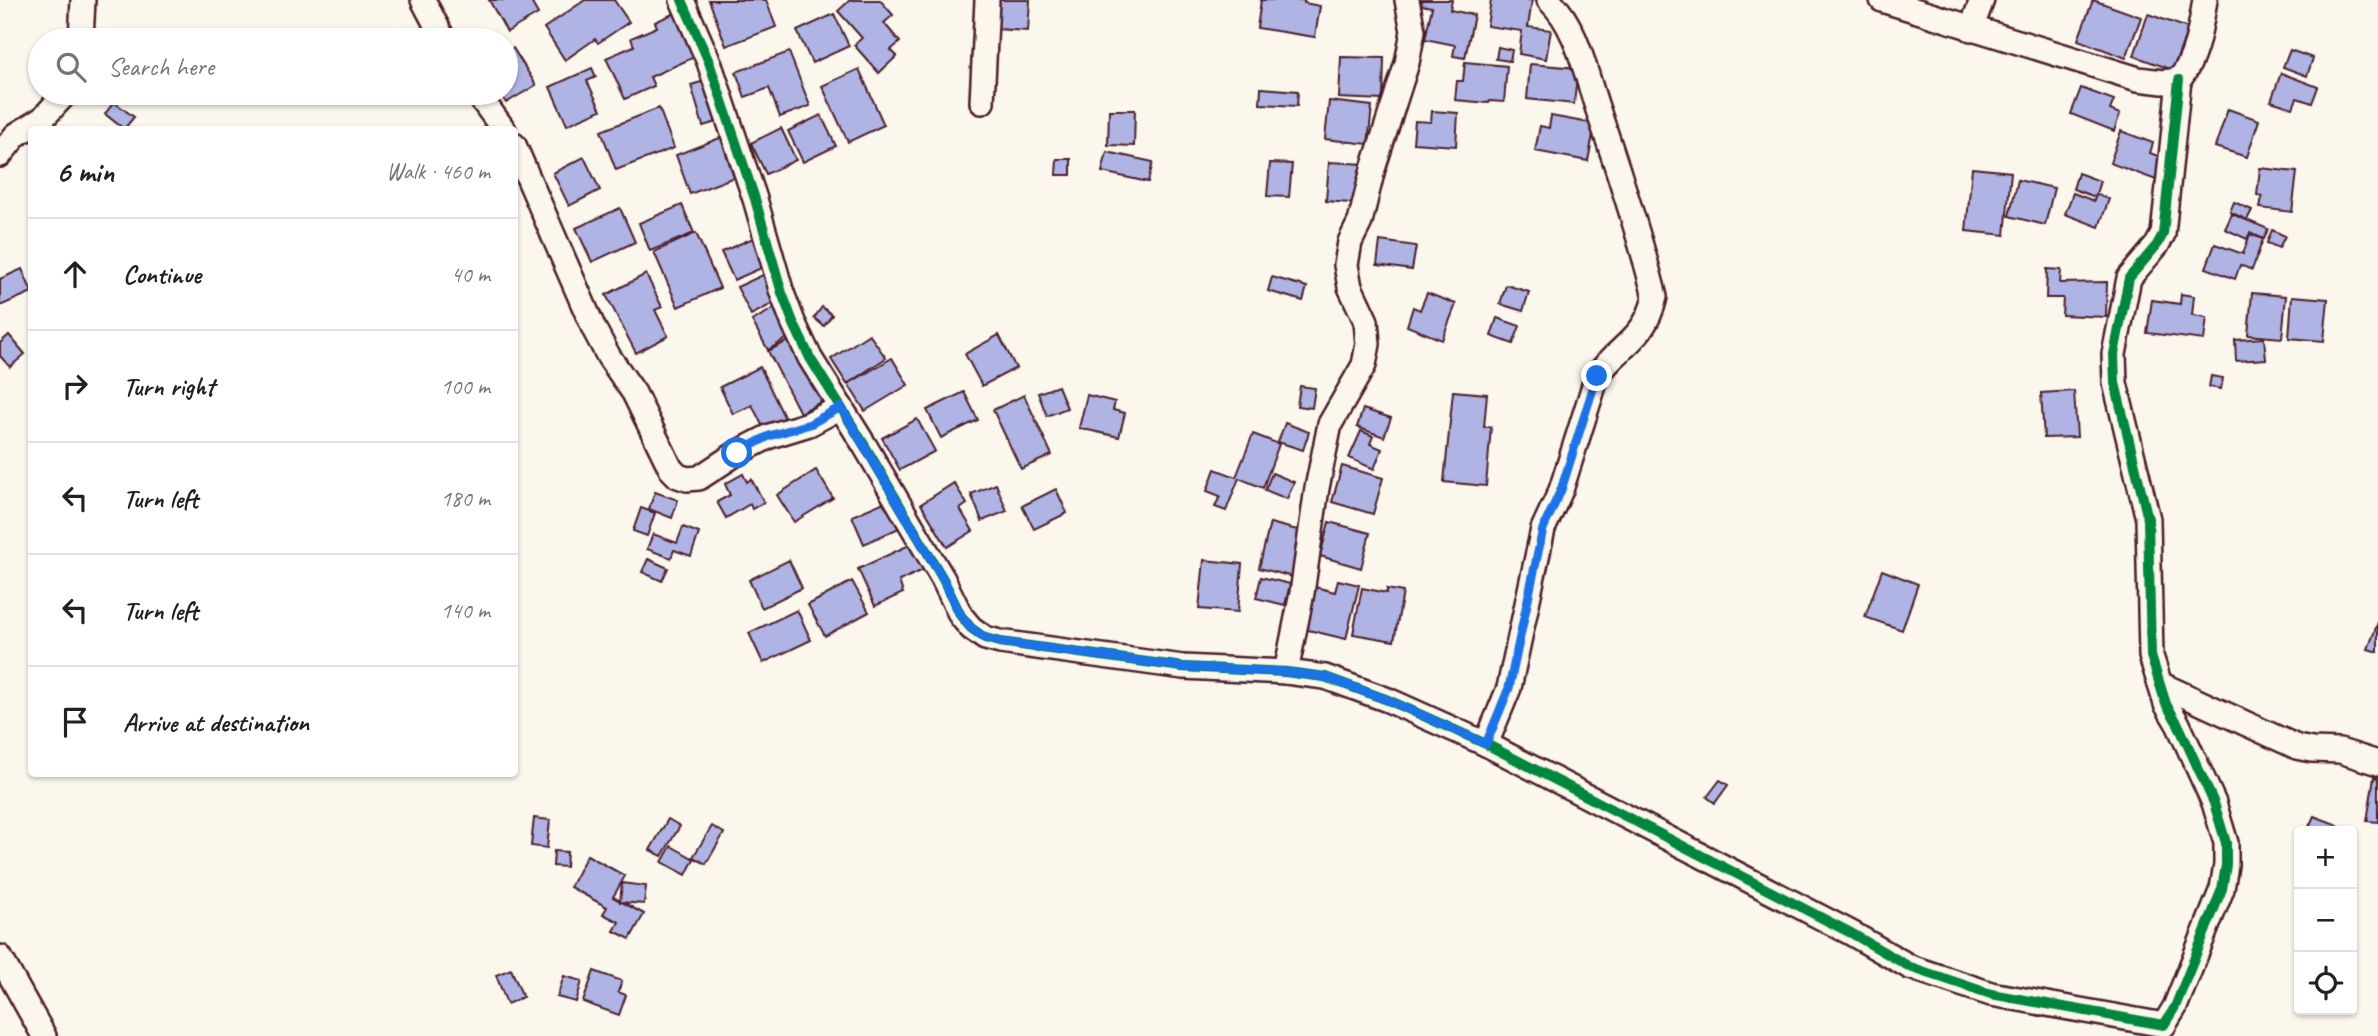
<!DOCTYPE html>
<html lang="en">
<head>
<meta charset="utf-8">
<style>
  body { margin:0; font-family:Caveat,sans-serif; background:#f6f6f6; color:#202124 }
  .controls { position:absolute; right:21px; bottom:21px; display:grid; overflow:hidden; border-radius:7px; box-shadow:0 2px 5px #0004 }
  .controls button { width:63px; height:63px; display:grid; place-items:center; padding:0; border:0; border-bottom:2px solid #e0e0e0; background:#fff; color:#202124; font:35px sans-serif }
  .stop { position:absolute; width:21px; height:21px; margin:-16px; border:5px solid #1a73e8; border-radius:50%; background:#fff }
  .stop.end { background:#1a73e8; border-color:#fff; box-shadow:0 2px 7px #0008 }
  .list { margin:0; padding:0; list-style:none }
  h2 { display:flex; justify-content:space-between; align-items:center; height:91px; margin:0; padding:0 28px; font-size:30px }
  h2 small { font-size:23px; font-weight:400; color:#757577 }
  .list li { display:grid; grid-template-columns:46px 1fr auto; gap:21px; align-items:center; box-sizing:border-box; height:112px; padding:0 28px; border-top:2px solid #e0e0e0 }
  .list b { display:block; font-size:26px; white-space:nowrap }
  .list em { font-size:23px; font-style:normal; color:#757577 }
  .icon { flex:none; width:38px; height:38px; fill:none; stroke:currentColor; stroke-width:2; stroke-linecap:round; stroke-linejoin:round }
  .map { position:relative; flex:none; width:2378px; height:1036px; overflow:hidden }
  .search { position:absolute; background:#fff; box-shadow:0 2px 5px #0004; left:28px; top:28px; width:490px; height:77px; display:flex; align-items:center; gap:18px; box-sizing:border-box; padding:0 24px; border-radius:38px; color:#757577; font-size:26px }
  .panel { position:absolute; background:#fff; box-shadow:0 2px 5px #0004; left:28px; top:126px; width:490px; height:651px; border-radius:7px }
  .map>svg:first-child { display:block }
  .building { fill:#afb4e5; stroke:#4a1f2b; stroke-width:2 }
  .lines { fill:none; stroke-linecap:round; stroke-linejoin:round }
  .minor-casing { stroke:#4a1f2b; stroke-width:28 }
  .minor { stroke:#fbf7ec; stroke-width:23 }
  .cycleway-casing { stroke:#fbf7ec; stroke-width:15 }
  .cycleway { stroke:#00873e; stroke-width:10 }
  .route { stroke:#1a73e8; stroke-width:9 }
</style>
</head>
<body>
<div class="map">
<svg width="2378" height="1036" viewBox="0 0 2378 1036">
  <rect width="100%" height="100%" fill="#fbf7ec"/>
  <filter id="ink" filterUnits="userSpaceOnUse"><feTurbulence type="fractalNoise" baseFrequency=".0143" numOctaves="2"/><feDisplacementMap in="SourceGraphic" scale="14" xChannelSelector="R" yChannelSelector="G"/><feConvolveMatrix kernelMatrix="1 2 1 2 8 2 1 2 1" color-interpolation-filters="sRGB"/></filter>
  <g filter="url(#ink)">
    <g class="building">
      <path d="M489 0H530L538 14 507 32Z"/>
      <path d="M585 0H614L629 22 598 43 595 39 565 60 544 28Z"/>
      <path d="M709 0H766L776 27 726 46Z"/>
      <path d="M850 0H880L893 15 884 23 900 42 891 50 897 56 879 73 854 45 862 38 838 11Z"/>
      <path d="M998 0H1030L1028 31 996 29Z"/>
      <path d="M1261 0H1304V3L1320 6 1315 37 1257 28Z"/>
      <path d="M1422 0H1452L1450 10 1474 15 1465 58 1453 56 1455 45 1425 39 1432 7 1421 5Z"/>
      <path d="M1491 0H1532L1528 27 1551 30 1546 59 1519 54 1522 31 1487 26Z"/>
      <path d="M2093 0 2141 17 2126 58 2078 40Z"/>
      <path d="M690 6 710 50 650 77 654 86 625 99 606 58 634 46 631 38 657 27 655 22Z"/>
      <path d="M834 14 849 46 812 63 797 31Z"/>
      <path d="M2148 14 2188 28 2173 70 2134 56Z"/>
      <path d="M1498 47 1512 50 1510 61 1496 59Z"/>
      <path d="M513 48 536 85 506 103 500 93H506V52Z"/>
      <path d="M2290 50 2313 58 2307 76 2283 67Z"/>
      <path d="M789 52 810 106 780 117 769 88 745 97 736 72Z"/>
      <path d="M1341 57 1384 58 1383 100 1339 98Z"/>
      <path d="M1465 62 1507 66 1504 102 1490 101 1489 103 1455 100 1457 81H1463Z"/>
      <path d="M1530 64 1578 68 1574 104 1527 99Z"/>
      <path d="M592 68 596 77 587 81 601 110 567 125 550 87Z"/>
      <path d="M859 69 884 125 848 142 822 86Z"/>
      <path d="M2281 73 2318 87 2312 103 2297 98 2293 108 2271 101Z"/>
      <path d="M722 76 734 117 703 126 691 85Z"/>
      <path d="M1261 88 1298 91 1297 106 1260 104Z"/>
      <path d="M2081 88 2114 100 2110 110 2120 114 2114 131 2071 114Z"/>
      <path d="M1329 101 1372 106 1368 144 1325 139Z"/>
      <path d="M114 102 134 117 124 129 105 114Z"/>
      <path d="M659 108 674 148 616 170 601 131Z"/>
      <path d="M2228 109 2259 120 2247 157 2215 147Z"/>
      <path d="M1109 110H1135L1134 146 1108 145Z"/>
      <path d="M1432 111 1458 113 1456 146 1413 143 1415 121 1431 122Z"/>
      <path d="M821 115 836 146 803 162 788 131Z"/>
      <path d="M1551 116 1595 124 1588 161 1535 151 1540 126 1549 128Z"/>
      <path d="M781 128 796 160 766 174 751 143Z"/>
      <path d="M2121 131 2153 143 2150 153 2163 158 2156 180 2110 163Z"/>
      <path d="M730 134 745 173 690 194 676 155Z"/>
      <path d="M1107 152 1153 162 1148 182 1102 172Z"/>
      <path d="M584 157 600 190 569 206 553 173Z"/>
      <path d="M1057 159H1071V175H1056Z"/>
      <path d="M1329 162 1365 164 1362 204 1326 201Z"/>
      <path d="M1270 163 1292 164 1289 197 1267 196Z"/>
      <path d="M1972 168 2011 172 2005 235 1966 231Z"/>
      <path d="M2260 168 2297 172 2292 212 2260 208 2262 196 2257 195Z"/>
      <path d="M2078 173 2100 181 2095 197 2073 189Z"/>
      <path d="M2018 180 2054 188 2045 225 2009 216Z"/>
      <path d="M2073 193 2094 201 2096 194 2109 199 2099 227 2065 214Z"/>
      <path d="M2234 202 2252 210 2247 220 2230 212Z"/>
      <path d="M682 205 694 233 650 251 639 223Z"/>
      <path d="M620 208 635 242 592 262 576 228Z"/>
      <path d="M2232 214 2268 229 2264 239 2250 233 2247 239 2225 229Z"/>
      <path d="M2272 230 2285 236 2279 248 2267 243Z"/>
      <path d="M696 233 720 288 678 307 654 252Z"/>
      <path d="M2250 234 2263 239 2252 270 2240 265 2235 279 2206 268 2215 244 2243 254Z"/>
      <path d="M753 238 766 266 734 280 721 252Z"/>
      <path d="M1380 241 1416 246 1412 270 1377 265Z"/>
      <path d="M22 269 32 292 0 306V279Z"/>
      <path d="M2047 269 2061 270 2060 283 2107 282 2106 317 2062 315 2063 298H2046Z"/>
      <path d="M646 274 662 307 655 310 668 336 636 353 606 295Z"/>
      <path d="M765 274 778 301 751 315 737 287Z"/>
      <path d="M1272 277 1307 287 1303 301 1268 291Z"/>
      <path d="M1506 285 1529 292 1523 311 1500 304Z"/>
      <path d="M1427 293 1456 304 1442 340 1407 326 1413 307 1420 310Z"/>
      <path d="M2252 293 2286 296 2282 338 2248 335Z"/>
      <path d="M2181 294 2194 296 2192 315 2207 317 2204 340 2147 333 2152 300 2180 304Z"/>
      <path d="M2292 296 2328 299 2324 341 2289 338Z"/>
      <path d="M778 306 794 334 768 350 752 321Z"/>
      <path d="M822 307 832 315 824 326 814 318Z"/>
      <path d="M1497 318 1520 326 1513 344 1491 336Z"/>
      <path d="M869 334 886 358 847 384 831 359Z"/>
      <path d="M9 335 25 354 10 367 0 356V343Z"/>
      <path d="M999 335 1016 368 982 386 965 354Z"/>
      <path d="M798 336 830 397 800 413 768 351Z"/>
      <path d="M2264 338 2266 359 2236 361 2235 340Z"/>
      <path d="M892 358 908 385 865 411 848 384Z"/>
      <path d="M760 367 787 423 766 433 752 405 733 414 720 387Z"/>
      <path d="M2211 376 2223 378 2221 389 2209 387Z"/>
      <path d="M1058 386 1067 408 1047 416 1038 393Z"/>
      <path d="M1300 386 1315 388 1312 408 1297 406Z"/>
      <path d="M1453 391 1487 394 1484 427H1491L1486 486 1444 482Z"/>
      <path d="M2074 391 2077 437 2044 438 2041 393Z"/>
      <path d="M964 392 978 420 941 438 927 410Z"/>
      <path d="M1024 395 1052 455 1021 469 993 410Z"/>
      <path d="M1087 395 1115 402 1113 410 1125 413 1119 437 1079 428Z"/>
      <path d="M1363 409 1391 418 1384 437 1357 427Z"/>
      <path d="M917 419 935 451 900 470 882 438Z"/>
      <path d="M1285 423 1309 432 1303 450 1278 442Z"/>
      <path d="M1361 431 1373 436 1370 444 1382 449 1374 469 1349 458Z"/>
      <path d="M1253 434 1279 444 1263 488 1239 478 1226 511 1215 507 1220 496 1207 491 1215 469 1236 477Z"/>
      <path d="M1342 466 1383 478 1373 514 1332 502Z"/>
      <path d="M816 470 833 498 794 522 777 495Z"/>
      <path d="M1272 473 1294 482 1287 499 1265 490Z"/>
      <path d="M743 474 747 482 751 479 764 502 752 509 750 504 726 518 717 502 730 495 725 484Z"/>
      <path d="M954 483 967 504 960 509 973 531 947 547 921 504Z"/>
      <path d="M996 484 1007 511 982 521 971 494Z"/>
      <path d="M1056 489 1067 513 1034 529 1022 506Z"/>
      <path d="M655 492 678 500 672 518 649 509Z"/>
      <path d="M898 496 910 523 864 544 852 516Z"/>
      <path d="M641 508 655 513 647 536 633 531Z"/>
      <path d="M1329 522 1370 533 1361 568 1320 556Z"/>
      <path d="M1270 523 1309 533 1297 578 1259 568Z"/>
      <path d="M683 527 699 533 691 556 674 550 671 558 647 549 653 534 677 543Z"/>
      <path d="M924 538 936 564 899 581 903 593 875 606 858 569Z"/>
      <path d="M648 559 668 568 662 581 642 572Z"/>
      <path d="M789 560 802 588 762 608 749 580Z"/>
      <path d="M1204 560 1242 564 1238 612 1199 609Z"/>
      <path d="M1882 570 1918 584 1902 630 1865 617Z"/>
      <path d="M1261 577 1290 584 1285 605 1256 598Z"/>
      <path d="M1338 580 1359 585 1346 639 1304 629 1315 587 1335 592Z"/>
      <path d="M852 581 869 612 825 636 808 605Z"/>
      <path d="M1362 588 1387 593V589L1403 592 1394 641 1353 634Z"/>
      <path d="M797 610 811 640 763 663 749 633Z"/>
      <path d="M2378 622V652L2368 649Z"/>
      <path d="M2374 777 2378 778V822L2367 821Z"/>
      <path d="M1720 780 1728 785 1715 803 1707 797Z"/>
      <path d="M2314 816 2338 825 2335 831H2307Z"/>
      <path d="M534 818 550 820 547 848 531 846Z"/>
      <path d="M668 819 680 826 662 856 650 850Z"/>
      <path d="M712 826 724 833 706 864 693 857Z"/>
      <path d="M671 846 694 859 686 875 662 862Z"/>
      <path d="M554 851 567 852 566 867 553 866Z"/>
      <path d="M587 855 625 876 613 897 644 914 630 939 614 931 619 922 603 914 607 907 570 887Z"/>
      <path d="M622 883 646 886 644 904 620 902Z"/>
      <path d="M511 969 523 997 507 1004 496 975Z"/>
      <path d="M594 971 622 981 618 992 626 995 619 1015 583 1002Z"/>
      <path d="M564 976 582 981 576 1002 557 997Z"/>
    </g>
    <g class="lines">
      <g class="minor-casing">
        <g id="minor">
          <path d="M423 0 444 40"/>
          <path d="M682 0 709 62 755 199 782 293 793 322 810 358 865 446 943 579 961 616 971 628 985 638 1000 642 1183 667 1286 672 1325 677 1388 700 1486 744 1851 933 1910 967 1991 994 2164 1025 2175 1007 2222 889 2226 865V843L2214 803 2178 724 2166 704 2151 656 2148 519 2115 383 2114 354 2129 278 2157 245 2163 234 2179 80"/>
          <path d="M1882 0 2138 79 2163 82 2179 80C2197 57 2200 29 2205 0"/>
          <path d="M1971 29 1982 0"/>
          <path d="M81 40 83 0"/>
          <path d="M477 93 504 130"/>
          <path d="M982 102 987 0"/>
          <path d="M514 145 594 329 609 357 634 393 671 469 678 476 687 479 699 478 737 453 770 436 809 424 841 407"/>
          <path d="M0 155 16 135 42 119 66 93"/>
          <path d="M1286 672 1302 593 1317 488 1330 424 1364 365 1368 344 1366 321 1350 287 1346 265 1350 242 1360 222 1373 169 1407 63 1413 31 1407 0"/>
          <path d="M2160 684 2297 747 2312 750 2340 751 2378 763"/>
          <path d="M1486 744 1509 688 1543 529 1561 490 1597 376C1620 344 1645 340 1655 297 1639 233 1618 169 1597 107 1585 72 1577 26 1549 0"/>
          <path d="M0 957 44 1036"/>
        </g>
      </g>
      <use href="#minor" class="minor"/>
      <g class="cycleway-casing">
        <path id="cycleway" d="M682 0 709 62 755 199 782 293 793 322 810 358 865 446 943 579 961 616 971 628 985 638 1000 642 1183 667 1286 672 1325 677 1388 700 1486 744 1851 933 1910 967 1991 994 2164 1025 2175 1007 2222 889 2226 865V843L2214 803 2178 724 2166 704 2151 656 2148 519 2115 383 2114 354 2129 278 2157 245 2163 234 2179 80"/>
      </g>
      <use href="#cycleway" class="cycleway"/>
    </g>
  </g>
  <g class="lines" filter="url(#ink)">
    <path class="route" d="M737 453 769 436 810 424 841 407 943 579 961 616 971 628 985 638 1000 642 1183 667 1286 672 1325 677 1388 700 1486 744 1509 688 1543 529 1561 490 1597 376"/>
  </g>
</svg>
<div class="controls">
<button>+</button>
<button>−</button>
<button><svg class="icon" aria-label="locate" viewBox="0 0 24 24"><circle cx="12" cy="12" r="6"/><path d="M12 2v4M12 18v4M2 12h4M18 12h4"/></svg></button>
</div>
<div class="stop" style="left:737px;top:453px"></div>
<div class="stop end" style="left:1597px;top:376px"></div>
<div class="search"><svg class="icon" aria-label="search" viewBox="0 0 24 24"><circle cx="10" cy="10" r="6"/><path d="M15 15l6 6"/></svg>Search here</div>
<section class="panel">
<h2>6 min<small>Walk · 460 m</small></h2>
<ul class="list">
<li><svg class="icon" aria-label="ahead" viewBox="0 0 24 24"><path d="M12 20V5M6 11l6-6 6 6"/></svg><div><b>Continue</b></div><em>40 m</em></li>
<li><svg class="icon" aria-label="right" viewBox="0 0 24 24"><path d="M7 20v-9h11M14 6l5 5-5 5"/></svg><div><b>Turn right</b></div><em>100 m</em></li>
<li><svg class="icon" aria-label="left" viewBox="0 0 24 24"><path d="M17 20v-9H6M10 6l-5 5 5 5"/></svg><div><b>Turn left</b></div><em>180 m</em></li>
<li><svg class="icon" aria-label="left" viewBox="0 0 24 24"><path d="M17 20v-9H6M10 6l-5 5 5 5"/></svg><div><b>Turn left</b></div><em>140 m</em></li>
<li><svg class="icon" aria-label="arrive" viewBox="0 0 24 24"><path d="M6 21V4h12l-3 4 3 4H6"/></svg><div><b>Arrive at destination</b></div></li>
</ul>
</section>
</div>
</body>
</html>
